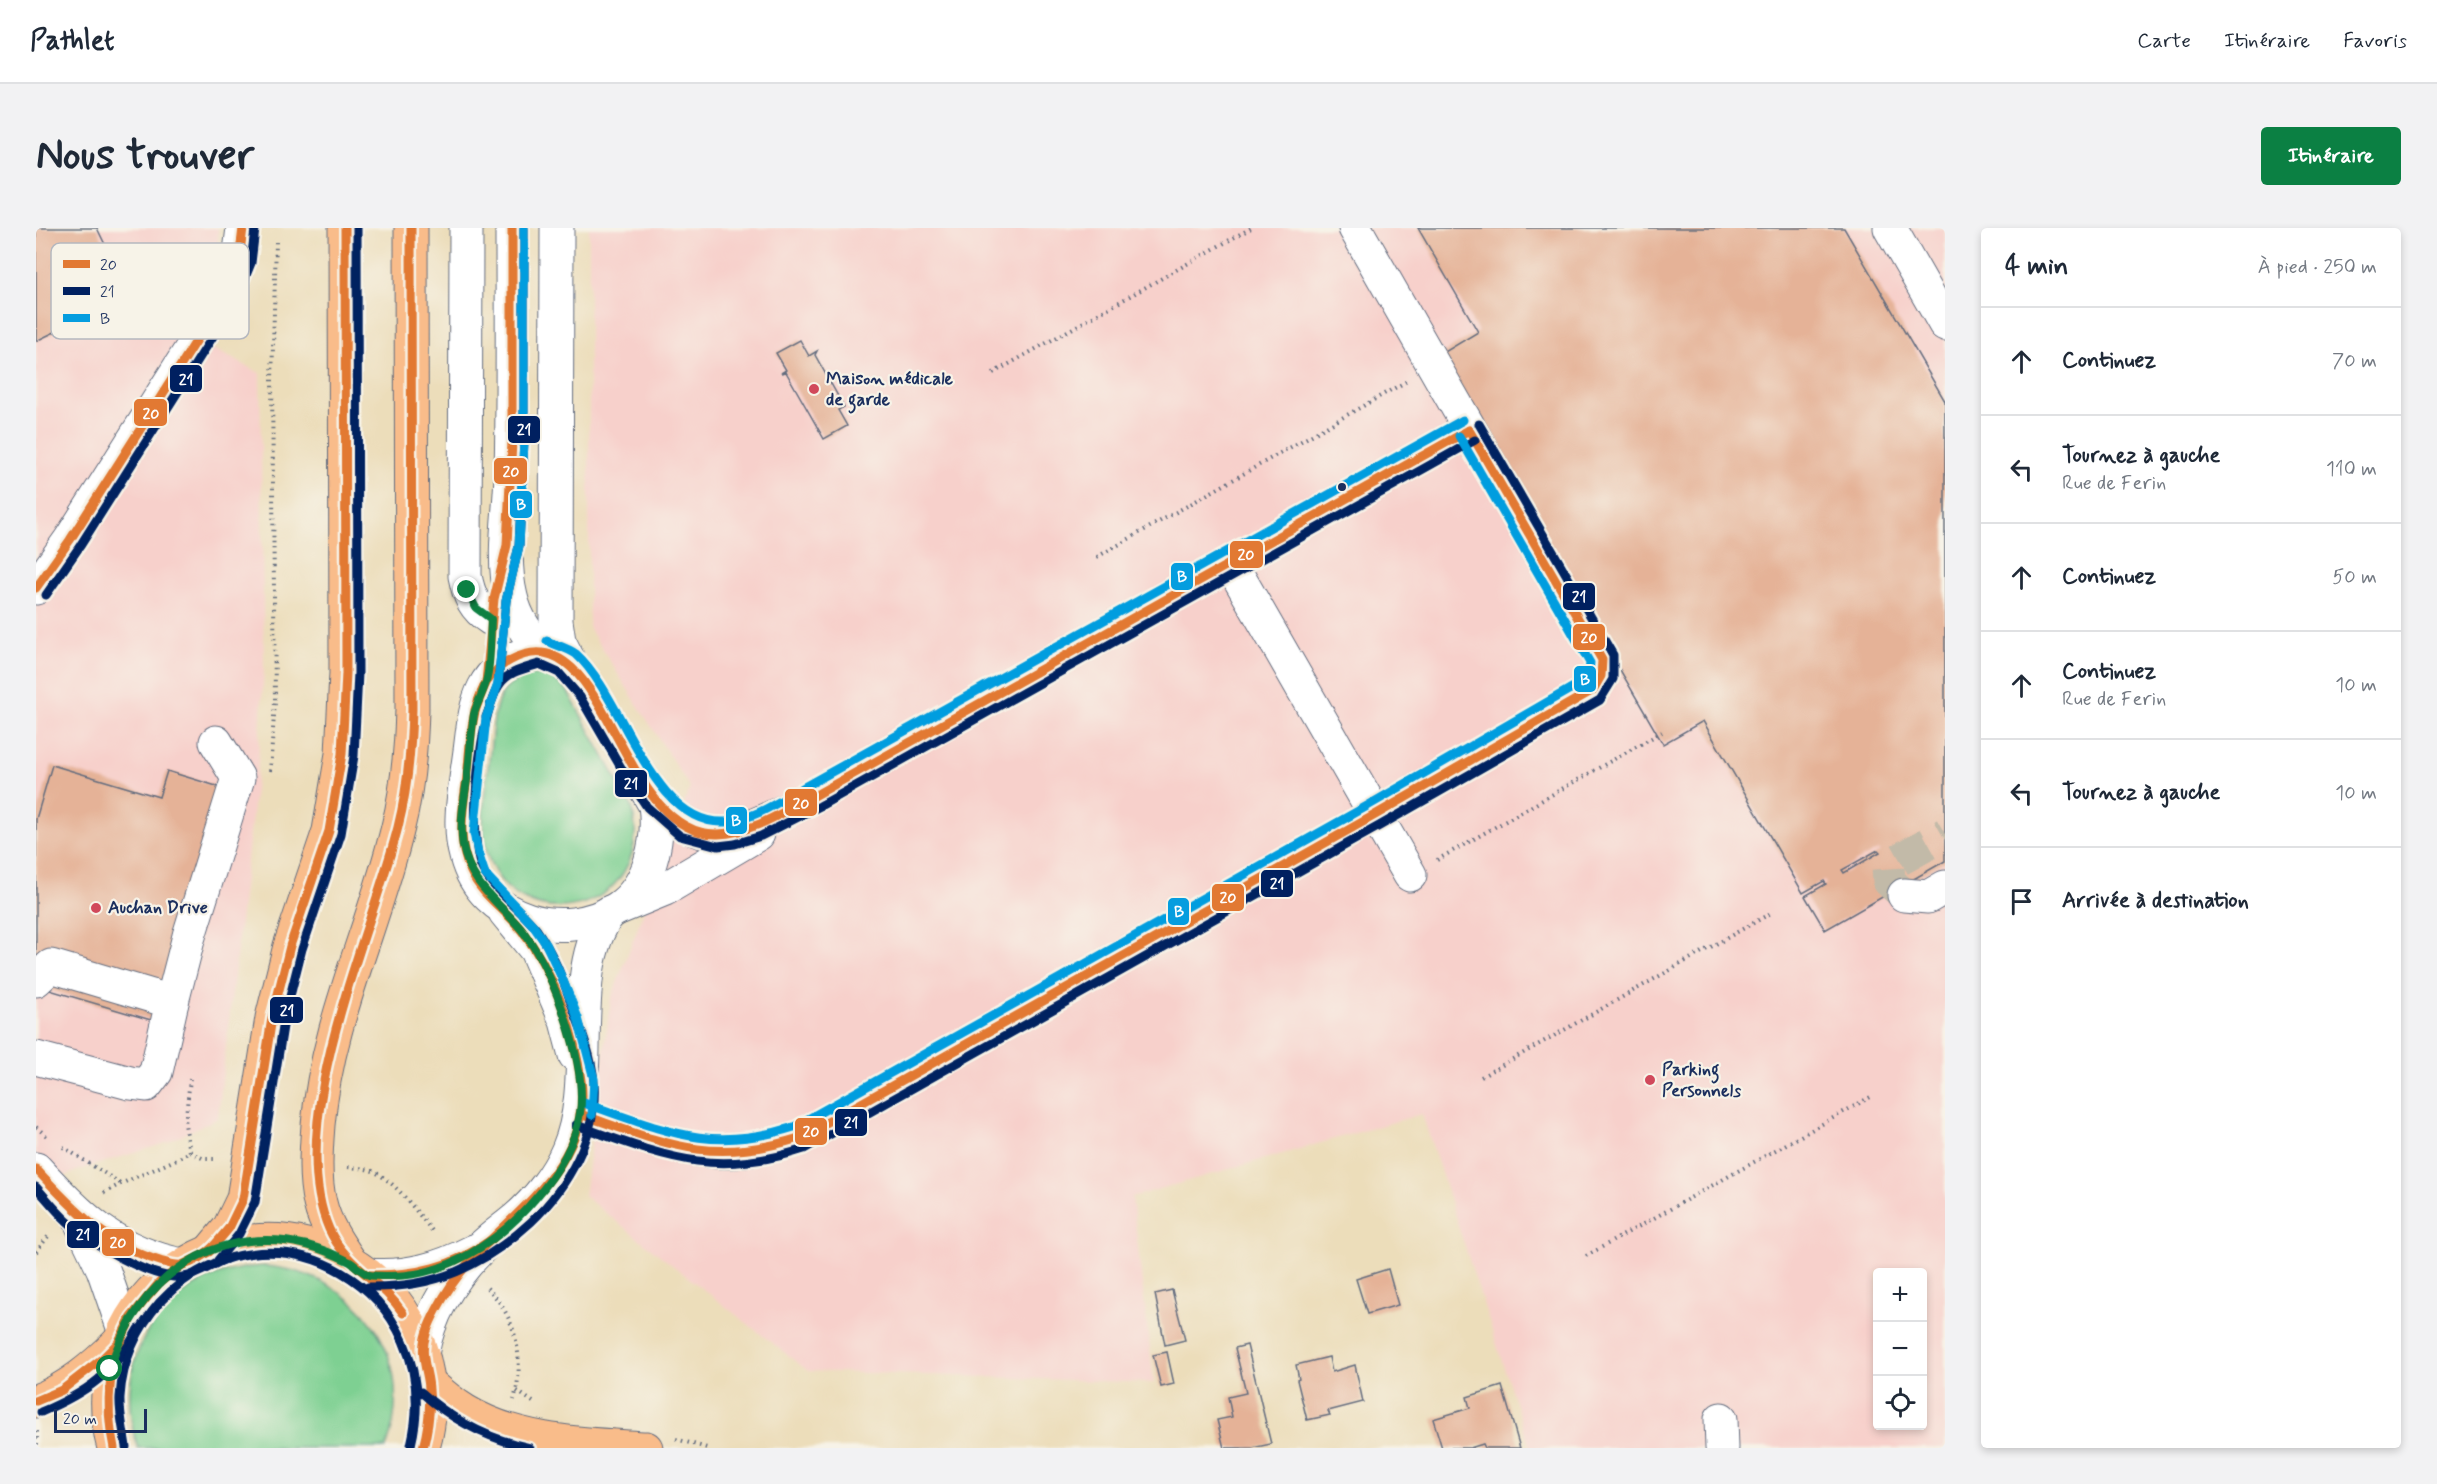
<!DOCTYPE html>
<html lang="fr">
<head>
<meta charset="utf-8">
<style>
  body { margin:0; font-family:Mynerve,sans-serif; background:#f2f2f3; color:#1f2937 }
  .controls { position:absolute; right:18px; bottom:18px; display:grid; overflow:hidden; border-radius:6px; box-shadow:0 3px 9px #0003 }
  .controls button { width:54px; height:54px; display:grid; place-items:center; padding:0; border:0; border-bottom:2px solid #e0e1e3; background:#fff; color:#1f2937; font:30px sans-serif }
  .scale { position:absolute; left:18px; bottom:15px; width:93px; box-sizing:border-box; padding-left:6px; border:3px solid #1b2f5e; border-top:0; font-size:16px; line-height:21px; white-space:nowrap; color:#1b2f5e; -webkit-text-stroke:4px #f7f3e8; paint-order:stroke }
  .stop { position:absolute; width:18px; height:18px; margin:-14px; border:4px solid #0b8043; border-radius:50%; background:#fff }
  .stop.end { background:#0b8043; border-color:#fff; box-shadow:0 2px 6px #0008 }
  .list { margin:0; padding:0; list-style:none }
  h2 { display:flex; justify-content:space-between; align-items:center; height:78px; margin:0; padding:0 24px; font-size:26px }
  h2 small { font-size:20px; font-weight:400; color:#747a83 }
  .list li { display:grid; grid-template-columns:39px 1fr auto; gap:18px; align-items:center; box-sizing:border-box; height:108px; padding:0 24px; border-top:2px solid #e0e1e3 }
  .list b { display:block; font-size:22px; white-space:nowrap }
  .list p { margin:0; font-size:20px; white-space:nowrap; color:#747a83 }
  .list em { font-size:20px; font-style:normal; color:#747a83 }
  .icon { flex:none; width:33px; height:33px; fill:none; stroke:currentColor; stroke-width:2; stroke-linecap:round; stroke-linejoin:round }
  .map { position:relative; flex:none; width:1909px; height:1220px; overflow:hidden; border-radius:6px }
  header { display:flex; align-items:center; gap:36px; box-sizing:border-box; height:84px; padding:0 30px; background:#fff; border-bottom:2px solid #e0e1e3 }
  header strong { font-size:28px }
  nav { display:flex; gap:33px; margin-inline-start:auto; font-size:21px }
  .intro { display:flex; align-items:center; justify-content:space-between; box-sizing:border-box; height:144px; padding:0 36px }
  h1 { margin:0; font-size:42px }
  .button { padding:15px 27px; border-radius:6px; background:#0b8043; color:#fff; font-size:21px; font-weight:700 }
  main { display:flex; gap:36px; padding:0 36px }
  aside { flex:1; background:#fff; border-radius:6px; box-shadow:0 3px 9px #0003 }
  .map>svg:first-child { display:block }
  .built { fill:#f7d0cb; fill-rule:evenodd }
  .green { fill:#7ed092; stroke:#4c8078; stroke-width:1.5 }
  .building { fill:#e5b297; fill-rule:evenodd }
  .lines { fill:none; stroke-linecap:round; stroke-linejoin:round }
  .minor-tunnel { stroke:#c2baa8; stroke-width:33; stroke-dasharray:33 16; stroke-linecap:butt }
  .minor-casing { stroke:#646c7e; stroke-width:35 }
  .major-casing { stroke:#646c7e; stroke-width:35 }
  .path { stroke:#646c7e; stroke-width:4; stroke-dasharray:1.5 4.5; stroke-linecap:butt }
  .minor { stroke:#fff; stroke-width:33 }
  .major { stroke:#f9bc8a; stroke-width:33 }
  .bus-1-casing { stroke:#f7f3e8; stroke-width:14 }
  .bus-2-casing { stroke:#f7f3e8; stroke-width:14 }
  .bus-3-casing { stroke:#f7f3e8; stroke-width:14 }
  .bus-1 { stroke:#e27933; stroke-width:9 }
  .bus-2 { stroke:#002060; stroke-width:9 }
  .bus-3 { stroke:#059ddf; stroke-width:9 }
  .route { stroke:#0b8043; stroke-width:8 }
  .poi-dot { fill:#d1495b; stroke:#f7f3e8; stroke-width:2 }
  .bus-dot { fill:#1b2f5e; stroke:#f7f3e8; stroke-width:2 }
  .labels { text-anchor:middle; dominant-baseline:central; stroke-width:4.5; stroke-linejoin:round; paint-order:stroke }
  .poi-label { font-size:18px; font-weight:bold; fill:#1b2f5e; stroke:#f7f3e8; text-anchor:start }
  .key { fill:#f7f3e8; stroke:#b5b8bf; stroke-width:1.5 }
  .key-label { font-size:16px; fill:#1b2f5e }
  .line-badge { stroke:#f7f3e8; stroke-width:2 }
  .badge-label { font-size:16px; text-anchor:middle; font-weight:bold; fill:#fff }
</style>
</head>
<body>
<header>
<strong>Pathlet</strong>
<nav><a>Carte</a><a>Itinéraire</a><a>Favoris</a></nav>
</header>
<div class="intro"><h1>Nous trouver</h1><a class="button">Itinéraire</a></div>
<main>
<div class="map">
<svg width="1909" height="1220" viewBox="0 0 1909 1220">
  <rect width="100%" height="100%" fill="#f7f3e8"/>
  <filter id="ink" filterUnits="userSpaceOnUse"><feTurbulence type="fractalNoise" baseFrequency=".0167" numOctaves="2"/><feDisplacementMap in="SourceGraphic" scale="12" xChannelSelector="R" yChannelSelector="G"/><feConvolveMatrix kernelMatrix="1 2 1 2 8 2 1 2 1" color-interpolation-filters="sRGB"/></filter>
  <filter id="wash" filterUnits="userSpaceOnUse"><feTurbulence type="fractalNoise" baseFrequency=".008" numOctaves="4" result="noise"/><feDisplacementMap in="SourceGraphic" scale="24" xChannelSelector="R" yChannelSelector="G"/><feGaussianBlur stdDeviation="1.35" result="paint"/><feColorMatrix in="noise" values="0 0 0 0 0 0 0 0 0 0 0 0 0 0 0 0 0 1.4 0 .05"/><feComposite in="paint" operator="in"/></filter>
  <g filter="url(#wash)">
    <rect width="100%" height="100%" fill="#ecddba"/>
    <g class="built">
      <path d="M0 0H182L183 28 135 99 224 145 228 441 222 535 182 890 127 916 43 942 0 961Z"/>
      <path d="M553 0H1909V1220H1494L1386 886 1096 969 1118 1155 772 1143 548 968 575 771 654 560 553 400ZM1842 1044H1886V1198H1842Z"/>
    </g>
    <g class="green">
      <path d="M497 446 516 449 531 462 596 579C621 688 474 717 450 621 442 588 452 549 455 516 459 481 458 456 497 446Z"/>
      <path d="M228 1038C322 1045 384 1129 350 1220H102C71 1127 130 1042 228 1038Z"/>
    </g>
    <g id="blocks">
      <g class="building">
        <path d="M0 0H61L94 68 0 113Z"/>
        <path d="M1382 0H1808L1909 173V633L1789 702 1769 668 1790 656 1788 653 1767 665 1667 493 1627 516 1402 128 1442 104ZM1842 622 1844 624 1808 645 1806 642Z"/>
        <path d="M764 112 773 128 781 123 779 127 808 179 802 182 811 198 788 211 750 144 745 145 750 142 740 125Z"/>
        <path d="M16 537 123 569 131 543 187 560 115 792 0 758V591Z"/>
        <path d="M1352 1041 1362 1077 1331 1086 1320 1051Z"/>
        <path d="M1136 1062 1149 1112 1129 1117 1119 1066Z"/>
        <path d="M1211 1117 1235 1216 1216 1220H1188L1181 1192 1196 1189 1192 1169 1210 1165 1199 1120Z"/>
        <path d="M1131 1124 1138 1156 1125 1159 1117 1127Z"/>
        <path d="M1293 1129 1296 1144 1319 1137 1327 1174 1292 1183 1294 1187 1271 1192 1261 1152 1263 1151 1260 1137Z"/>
        <path d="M1466 1158 1484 1220H1449L1447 1216 1434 1220H1406L1397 1191 1434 1180 1431 1169Z"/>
      </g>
    </g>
  </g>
  <g filter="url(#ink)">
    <use href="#blocks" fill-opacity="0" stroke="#646c7e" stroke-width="1.5"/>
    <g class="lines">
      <path class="minor-tunnel" d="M1868 667 1853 653 1852 638 1909 606"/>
      <g class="minor-casing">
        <g id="minor">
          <path d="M430 0 429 348C433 368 438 380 455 391"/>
          <path d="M476 0C476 82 477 164 475 246 474 287 465 329 475 369 480 391 492 407 506 424"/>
          <path d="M521 0 520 393 523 413 535 437"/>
          <path d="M1854 0 1909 96"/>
          <path d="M1195 336 1374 647"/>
          <path d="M0 360 34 312 190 66 203 32 207 0"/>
          <path d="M491 425C520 422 537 436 552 459L619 577C624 612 614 659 582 680 528 715 447 693 430 628 420 593 431 551 435 515 440 472 446 441 491 425Z"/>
          <path d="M613 563C668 636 712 600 778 568L1433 202"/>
          <path d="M1868 667 1892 669 1909 659"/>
          <path d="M585 679 629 661 722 606"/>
          <path d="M469 684 500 722 530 793 539 827"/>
          <path d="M0 752 15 738 136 774 120 844 110 857 94 855 0 830"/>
          <path d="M136 774 153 708 202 550 180 514"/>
          <path d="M544 886C589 901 647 927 696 924 719 923 741 917 763 910L1339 587 1557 462 1565 448 1566 432 1319 0"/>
          <path d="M0 941C47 991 77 1023 146 1037"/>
          <path d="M42 989 67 1041 88 1102"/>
          <path d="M332 1047C372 1050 403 1041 438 1023"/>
          <path d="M386 1126C393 1085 416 1049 445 1020 456 1009 468 1001 480 991 501 973 521 948 532 922 563 851 528 744 574 684"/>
          <path d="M1685 1191 1686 1220"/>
        </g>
      </g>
      <g class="major-casing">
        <g id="major">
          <path d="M173 1024 193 1000 207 971 236 790 254 718 293 603 306 526 310 445 309 0"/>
          <path d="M315 1035C302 1016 289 997 284 975 278 950 280 923 282 897 291 792 338 700 362 599 372 560 375 521 376 481L375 0"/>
          <path d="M393 1155C404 1165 416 1175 429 1183 482 1215 550 1216 610 1220"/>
          <path d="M0 1173C32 1161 58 1139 82 1115"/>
          <path d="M78 1220C40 1081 183 963 311 1033 340 1049 364 1074 378 1105 395 1141 398 1182 387 1220"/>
        </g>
      </g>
      <g class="path">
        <path d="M957 145 1215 0"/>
        <path d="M1061 329 1371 153"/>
        <path d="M234 543 239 474 236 152 240 14"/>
        <path d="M1401 632 1626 504"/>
        <path d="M1445 849 1735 685"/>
        <path d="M0 899 13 910"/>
        <path d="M27 919 84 955"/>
        <path d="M154 924 168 931H182"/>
        <path d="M312 939C321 940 331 940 339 944 363 957 381 985 398 1005"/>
        <path d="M68 965C95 949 126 940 154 924L149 896 154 851"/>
        <path d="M0 1024 14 1006"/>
        <path d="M1550 1028 1838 867"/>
        <path d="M451 1060C481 1089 489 1132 478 1172"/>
        <path d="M481 1163 497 1174"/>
        <path d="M1 1203V1220"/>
        <path d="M640 1211 671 1220"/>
      </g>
      <use href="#minor" class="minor"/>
      <use href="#major" class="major"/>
      <g class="bus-1-casing">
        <g id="bus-1">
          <path d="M0 360 34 312 190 66 203 32 207 0"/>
          <path d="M439 482 450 454 458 371 471 317 476 213V0"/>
          <path d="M544 886C628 915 673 938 763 910L1339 587 1557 462 1565 448 1566 432 1433 202"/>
          <path d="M0 941C36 980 72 1018 124 1033 131 1035 139 1038 146 1037 159 1035 173 1023 181 1015"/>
          <path d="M332 1047C378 1048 418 1039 456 1011"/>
          <path d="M367 1085C344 1051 310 1039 293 1001 247 894 335 707 362 599 372 560 375 521 376 481L375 0"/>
          <path d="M0 1173 26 1162 67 1130 82 1115 95 1089 123 1055 146 1037 173 1024 193 1000 207 971 236 790 254 718 293 603 306 526 310 445 309 0"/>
          <path d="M78 1220C68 1174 73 1134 94 1092"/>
          <path d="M387 1220C392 1201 395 1182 393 1162 393 1151 389 1141 388 1130 385 1113 393 1096 401 1081 410 1064 421 1048 434 1033 481 981 556 934 545 852 538 801 517 743 486 703 470 682 446 668 435 644 419 611 428 575 432 541 434 516 435 489 445 465 451 451 461 439 475 432 571 381 581 609 682 606 717 605 748 583 778 568L1433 202"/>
        </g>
      </g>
      <g class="bus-2-casing">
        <g id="bus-2">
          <path d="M10 367 44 318 200 72 215 35 219 1"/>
          <path d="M450 489 462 457 470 373 483 318 488 213V0"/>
          <path d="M540 897C626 927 676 951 768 921L1345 597 1564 472 1577 451V427L1443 196"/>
          <path d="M0 959C10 970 20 983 31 993 54 1015 115 1052 147 1049 160 1048 177 1036 190 1031"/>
          <path d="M182 1032 203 1006 219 974 248 792 266 721 305 606 318 528 322 445 321 0"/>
          <path d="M332 1059C399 1060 446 1039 495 994 532 959 562 906 558 854 556 829 546 803 537 780 527 752 518 726 501 702 486 682 453 659 445 638 432 606 443 484 464 456 473 443 488 441 503 436L523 445 544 469 587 543 611 579 644 608 682 618 699 616 725 608 784 578 1439 212"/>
          <path d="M385 1164C417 1193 452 1211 494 1220"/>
          <path d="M5 1184C50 1165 79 1145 102 1101"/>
          <path d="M90 1219C88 1203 83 1185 84 1169 86 1134 101 1100 124 1074 233 958 413 1062 375 1217"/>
        </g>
      </g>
      <g class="bus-3-casing">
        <g id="bus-3">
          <path d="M488 0V213L483 318 470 373 462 456 450 490 438 605 442 625 449 646 496 696 510 716 526 750 542 790 558 851 556 887"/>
          <path d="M511 413C520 417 532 420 540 426 588 469 615 598 689 594 718 592 747 571 772 557L1427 192"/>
          <path d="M548 875C628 902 673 926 758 899L1333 577 1548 453 1553 444 1554 435 1423 208"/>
        </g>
      </g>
      <use href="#bus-1" class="bus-1"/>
      <use href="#bus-2" class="bus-2"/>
      <use href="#bus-3" class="bus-3"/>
    </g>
  </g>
  <g class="lines" filter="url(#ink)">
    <path class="route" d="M74 1141C99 1052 178 994 271 1017 286 1021 300 1027 314 1034 320 1038 327 1045 333 1047 338 1048 346 1048 350 1048 408 1050 463 1014 499 971 520 947 539 917 544 885 551 836 518 746 489 706 466 676 434 658 427 618 423 594 429 568 432 544 434 525 435 505 438 486 441 475 447 465 450 454 455 436 454 410 455 391L440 380 431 362"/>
  </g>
  <g class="poi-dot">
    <circle cx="778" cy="161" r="6"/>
    <circle cx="60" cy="680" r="6"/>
    <circle cx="1614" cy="852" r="6"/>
  </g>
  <circle class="bus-dot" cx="1306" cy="259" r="5"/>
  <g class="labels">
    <g class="poi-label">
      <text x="790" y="151">Maison médicale<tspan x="790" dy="21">de garde</tspan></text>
      <text x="72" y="680">Auchan Drive</text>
      <text x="1626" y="842">Parking<tspan x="1626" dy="21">Personnels</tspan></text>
    </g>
  </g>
  <rect x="15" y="15" width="198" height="96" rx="9" class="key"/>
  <rect x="27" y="32" width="27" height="8" fill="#e27933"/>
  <rect x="27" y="59" width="27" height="8" fill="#002060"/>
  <rect x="27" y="86" width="27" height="8" fill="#059ddf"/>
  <g class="key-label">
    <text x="64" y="42">20</text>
    <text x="64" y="69">21</text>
    <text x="64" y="96">B</text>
  </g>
  <g class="line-badge">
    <rect x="133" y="136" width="34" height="29" rx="6" fill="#002060"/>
    <rect x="97" y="170" width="35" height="29" rx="6" fill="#e27933"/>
    <rect x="471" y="187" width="34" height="29" rx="6" fill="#002060"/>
    <rect x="457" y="229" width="35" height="28" rx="6" fill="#e27933"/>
    <rect x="473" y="262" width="24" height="29" rx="6" fill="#059ddf"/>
    <rect x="1193" y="312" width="35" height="29" rx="6" fill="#e27933"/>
    <rect x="1134" y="334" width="24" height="29" rx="6" fill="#059ddf"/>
    <rect x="1526" y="354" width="34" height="29" rx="6" fill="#002060"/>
    <rect x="1536" y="395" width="34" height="28" rx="6" fill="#e27933"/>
    <rect x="1537" y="437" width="24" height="28" rx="6" fill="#059ddf"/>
    <rect x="578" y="541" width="34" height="29" rx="6" fill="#002060"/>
    <rect x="748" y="560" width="34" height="29" rx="6" fill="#e27933"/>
    <rect x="689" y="578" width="23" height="29" rx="6" fill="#059ddf"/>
    <rect x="1224" y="641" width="34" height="29" rx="6" fill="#002060"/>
    <rect x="1175" y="655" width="34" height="29" rx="6" fill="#e27933"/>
    <rect x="1131" y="669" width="23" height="29" rx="6" fill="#059ddf"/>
    <rect x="233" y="768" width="35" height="28" rx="6" fill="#002060"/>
    <rect x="798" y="880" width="34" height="29" rx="6" fill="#002060"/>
    <rect x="758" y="889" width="34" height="29" rx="6" fill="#e27933"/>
    <rect x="30" y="992" width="34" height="29" rx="6" fill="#002060"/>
    <rect x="65" y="1000" width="34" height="29" rx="6" fill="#e27933"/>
  </g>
  <g class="badge-label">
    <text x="150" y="157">21</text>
    <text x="115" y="191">20</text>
    <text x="488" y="207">21</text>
    <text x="475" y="249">20</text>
    <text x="485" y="282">B</text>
    <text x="1210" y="332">20</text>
    <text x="1146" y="354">B</text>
    <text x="1543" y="374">21</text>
    <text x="1553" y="415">20</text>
    <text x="1549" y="457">B</text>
    <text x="595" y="561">21</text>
    <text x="765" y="581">20</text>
    <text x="700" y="598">B</text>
    <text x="1241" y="661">21</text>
    <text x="1192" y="675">20</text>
    <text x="1143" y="689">B</text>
    <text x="251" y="788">21</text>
    <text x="815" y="900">21</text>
    <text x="775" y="909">20</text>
    <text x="47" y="1012">21</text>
    <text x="82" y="1020">20</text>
  </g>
</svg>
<div class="controls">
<button>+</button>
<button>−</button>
<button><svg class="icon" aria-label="locate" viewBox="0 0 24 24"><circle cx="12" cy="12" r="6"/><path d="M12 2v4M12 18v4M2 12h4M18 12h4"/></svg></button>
</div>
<div class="scale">20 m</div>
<div class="stop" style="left:74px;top:1141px"></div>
<div class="stop end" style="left:431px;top:362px"></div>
</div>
<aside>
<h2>4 min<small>À pied · 250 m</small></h2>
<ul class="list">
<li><svg class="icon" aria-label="ahead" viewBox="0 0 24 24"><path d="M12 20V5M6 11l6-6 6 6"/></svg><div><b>Continuez</b></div><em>70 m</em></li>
<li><svg class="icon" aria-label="left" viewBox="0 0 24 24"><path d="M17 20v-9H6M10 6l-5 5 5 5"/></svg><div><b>Tournez à gauche</b><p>Rue de Ferin</p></div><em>110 m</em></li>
<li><svg class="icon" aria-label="ahead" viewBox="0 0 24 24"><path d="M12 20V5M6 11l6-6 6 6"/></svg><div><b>Continuez</b></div><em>50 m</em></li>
<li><svg class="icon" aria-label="ahead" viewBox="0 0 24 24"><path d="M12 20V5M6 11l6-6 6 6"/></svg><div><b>Continuez</b><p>Rue de Ferin</p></div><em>10 m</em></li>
<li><svg class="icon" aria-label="left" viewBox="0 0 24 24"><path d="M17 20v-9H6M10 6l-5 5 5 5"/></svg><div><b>Tournez à gauche</b></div><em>10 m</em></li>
<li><svg class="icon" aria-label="arrive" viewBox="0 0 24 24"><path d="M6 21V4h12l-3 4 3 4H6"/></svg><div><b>Arrivée à destination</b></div></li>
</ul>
</aside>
</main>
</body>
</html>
